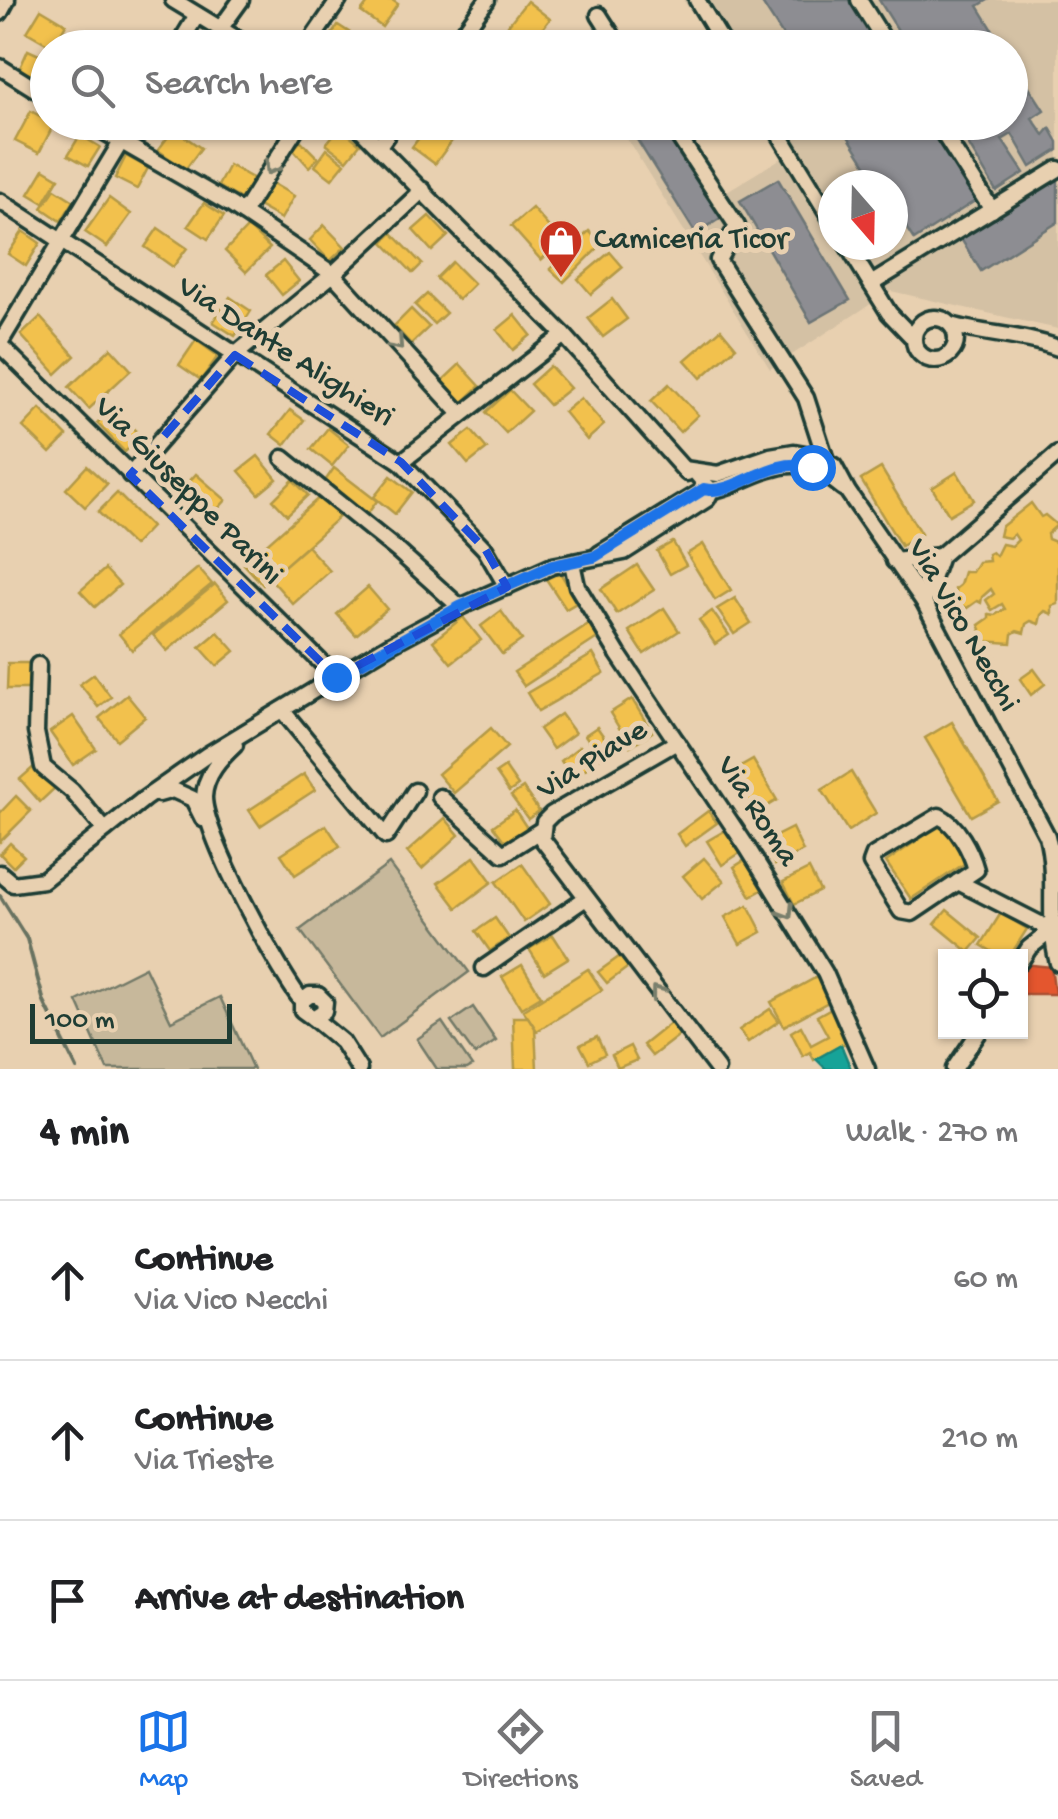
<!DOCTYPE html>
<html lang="en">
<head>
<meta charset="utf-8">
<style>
  body { margin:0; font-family:"Gochi Hand",sans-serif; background:#f2f2f2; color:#202124 }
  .controls { position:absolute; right:30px; bottom:30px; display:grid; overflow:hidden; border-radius:0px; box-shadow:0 2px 8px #0004 }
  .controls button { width:90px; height:90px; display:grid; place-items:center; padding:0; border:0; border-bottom:2px solid #e0e0e0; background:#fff; color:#202124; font:50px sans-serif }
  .compass { position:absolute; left:818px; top:170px; width:90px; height:90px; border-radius:50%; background:#fff; box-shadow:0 2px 8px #0004; rotate:160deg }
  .scale { position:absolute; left:30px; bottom:25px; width:202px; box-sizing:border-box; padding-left:10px; border:5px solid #1f3d34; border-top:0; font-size:28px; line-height:35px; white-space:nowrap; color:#1f3d34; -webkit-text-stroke:8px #e8d0b0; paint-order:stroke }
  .stop { position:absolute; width:30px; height:30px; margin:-22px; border:8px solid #1a73e8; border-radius:50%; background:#fff }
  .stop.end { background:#1a73e8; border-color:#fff; box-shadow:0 2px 10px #0008 }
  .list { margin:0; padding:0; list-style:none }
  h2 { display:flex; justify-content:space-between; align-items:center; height:130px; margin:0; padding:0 40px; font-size:42px }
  h2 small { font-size:32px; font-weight:400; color:#757577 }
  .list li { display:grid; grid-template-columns:65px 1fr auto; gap:30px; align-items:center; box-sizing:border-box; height:160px; padding:0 40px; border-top:2px solid #e0e0e0 }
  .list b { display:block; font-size:38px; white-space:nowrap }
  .list p { margin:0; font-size:32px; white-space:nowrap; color:#757577 }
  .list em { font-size:32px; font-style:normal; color:#757577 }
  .icon { flex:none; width:55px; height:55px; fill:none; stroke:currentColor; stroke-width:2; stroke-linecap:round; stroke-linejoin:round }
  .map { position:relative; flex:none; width:1058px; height:1069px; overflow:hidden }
  .search { position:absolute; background:#fff; box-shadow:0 2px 8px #0004; left:30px; right:30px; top:30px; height:110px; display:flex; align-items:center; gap:25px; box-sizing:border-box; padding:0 35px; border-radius:55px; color:#757577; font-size:38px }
  .sheet { height:610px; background:#fff }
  nav { display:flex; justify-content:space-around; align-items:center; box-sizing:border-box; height:140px; border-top:2px solid #e0e0e0; background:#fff; font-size:28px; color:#757577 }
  nav a { display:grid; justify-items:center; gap:5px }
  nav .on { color:#1a73e8 }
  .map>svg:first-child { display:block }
  .built { fill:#d4c1a4; fill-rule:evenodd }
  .green { fill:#c7b89b; stroke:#737a68; stroke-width:2.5 }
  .homes { fill:#f2c14e; stroke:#b39946; stroke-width:2.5 }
  .shops { fill:#e4572e; stroke:#a94f30; stroke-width:2.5 }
  .public { fill:#17a398; stroke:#19847a; stroke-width:2.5 }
  .industry { fill:#8d8d92; stroke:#6c7576; stroke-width:2.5 }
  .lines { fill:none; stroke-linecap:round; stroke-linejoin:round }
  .stream { stroke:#687261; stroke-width:4 }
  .minor-casing { stroke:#1f3d34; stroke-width:21 }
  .minor { stroke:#e8d0b0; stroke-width:14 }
  .oneway { stroke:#797f6c }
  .route { stroke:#1a73e8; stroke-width:12 }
  .marked { fill:none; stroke:#1d4ed8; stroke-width:8; stroke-dasharray:20 12; stroke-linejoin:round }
  .labels { text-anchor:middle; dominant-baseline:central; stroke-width:10; stroke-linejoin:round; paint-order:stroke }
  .poi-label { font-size:32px; fill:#1f3d34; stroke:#e8d0b0; text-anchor:start }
  .street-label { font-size:32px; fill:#1f3d34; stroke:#e8d0b0 }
</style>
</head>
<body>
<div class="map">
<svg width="1058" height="1069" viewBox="0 0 1058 1069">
  <rect width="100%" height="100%" fill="#e8d0b0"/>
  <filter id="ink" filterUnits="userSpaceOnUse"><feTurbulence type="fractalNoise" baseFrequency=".01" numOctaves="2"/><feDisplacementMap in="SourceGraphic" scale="20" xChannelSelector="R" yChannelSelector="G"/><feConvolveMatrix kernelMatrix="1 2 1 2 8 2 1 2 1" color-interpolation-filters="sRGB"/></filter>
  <g filter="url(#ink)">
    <path class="built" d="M683 0H1058V329L891 291 770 369 617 123H675L722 194 798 148 779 123 1010 122V48L720 47ZM833 185H893V245H833Z"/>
    <g class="green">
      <path d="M389 864 469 972 380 1038 300 930Z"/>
      <path d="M145 967 171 1021 220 997 253 1069H107L77 1001Z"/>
      <path d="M473 1007 496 1041 475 1055 451 1022Z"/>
      <path d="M442 1022 472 1066 467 1069H437L417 1039Z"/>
    </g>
    <g class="homes">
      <path d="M370 0H392L398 4 382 27 361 12Z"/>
      <path d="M527 1 550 19 531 44 508 25Z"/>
      <path d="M41 9 66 24 53 47 27 32Z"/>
      <path d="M338 25 369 45 368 48H323Z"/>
      <path d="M28 50 48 59 44 80 19 70Z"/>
      <path d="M31 111 54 124 39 153 15 141Z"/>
      <path d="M431 122 454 138 435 164 412 147Z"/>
      <path d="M340 127 360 144 347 160 326 144Z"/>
      <path d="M174 129 201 148 185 170 158 150Z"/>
      <path d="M80 135 100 147 88 166 68 155Z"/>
      <path d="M301 141 318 158 309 167 293 149Z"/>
      <path d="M327 149 345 163 332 179 315 166Z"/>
      <path d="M126 156 148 168 137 189 115 178Z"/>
      <path d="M229 165 256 180 244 201 218 186Z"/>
      <path d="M44 169 59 178 44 203 29 194Z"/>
      <path d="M272 183 294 196 281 219 258 206Z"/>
      <path d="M55 189 74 201 61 221 42 208Z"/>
      <path d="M109 198 131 214 107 247 85 232Z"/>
      <path d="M204 203 224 216 208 239 188 226Z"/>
      <path d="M532 208 562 242 541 260 511 226Z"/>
      <path d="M429 216 448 236 432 251 413 230Z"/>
      <path d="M324 225 345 247 330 261 310 240Z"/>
      <path d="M248 227 270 248 246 272 225 251Z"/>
      <path d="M158 228 187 248 173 267 145 247Z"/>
      <path d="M23 231 40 243 26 266 8 254Z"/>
      <path d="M589 231 602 244 564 282 550 269Z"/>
      <path d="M392 233 422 264 413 273 383 242Z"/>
      <path d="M610 252 623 267 591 294 578 279Z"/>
      <path d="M283 261 299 281 282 295 266 275Z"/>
      <path d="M452 262 474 284 458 300 436 278Z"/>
      <path d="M427 294 446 313 434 324 415 305Z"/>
      <path d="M230 297 251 311 235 336 213 322Z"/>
      <path d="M612 299 627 319 603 337 588 318Z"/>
      <path d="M411 309 429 327 411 344 394 326Z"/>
      <path d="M515 315 531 335 513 350 497 330Z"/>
      <path d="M40 317 75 356 56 374 21 335Z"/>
      <path d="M721 329 736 347 701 378 685 360Z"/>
      <path d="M196 340 218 356 201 380 179 365Z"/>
      <path d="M111 348 131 370 89 409 69 387Z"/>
      <path d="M460 364 480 386 462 403 442 381Z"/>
      <path d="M550 366 570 388 549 405 530 384Z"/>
      <path d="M669 384 698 415 680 432 651 401Z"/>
      <path d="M510 390 530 411 506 433 486 412Z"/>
      <path d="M581 398 604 425 587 440 564 412Z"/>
      <path d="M112 408 141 436 125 452 97 423Z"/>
      <path d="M40 409 67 436 50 453 23 427Z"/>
      <path d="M290 410 304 420 285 445 271 434Z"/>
      <path d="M328 428 349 445 332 466 311 449Z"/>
      <path d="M471 430 487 449 468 464 452 445Z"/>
      <path d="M258 456 277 479 259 494 239 471Z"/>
      <path d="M87 466 107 484 85 507 66 489Z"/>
      <path d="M334 468 377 501 366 516 323 484Z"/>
      <path d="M881 468 921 534 901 546 861 480Z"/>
      <path d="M957 472 974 500 949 515 932 488Z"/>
      <path d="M196 474 226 500 206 522 176 496Z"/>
      <path d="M391 476 412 492 395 514 374 497Z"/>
      <path d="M293 480 308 495 287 515 273 500Z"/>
      <path d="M117 493 151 527 133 546 98 512Z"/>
      <path d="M322 495 340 516 263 585 244 564Z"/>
      <path d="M1031 503 1041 517 1045 515 1057 525 1047 534 1048 539 1058 543V604L1052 606V614L1045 611 1041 615 1039 624 1031 621 1026 624 1024 633 1017 631 1012 634 1011 643 983 641 978 636 981 629 979 625 989 618V614L995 615 1005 609 1002 604 992 610 986 600 994 594 991 589 982 597 981 603 977 601 967 608 957 604 955 589 960 585 964 572H972L978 562 989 561 988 554 992 552 996 556 1002 544 1012 546 1018 540 1014 534 1009 538 999 536 1001 527Z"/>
      <path d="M673 542 686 565 670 574 657 551Z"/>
      <path d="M703 544 731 590 715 600 687 554Z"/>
      <path d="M307 546 330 571 293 604 270 578Z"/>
      <path d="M637 565 654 590 617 614 601 589Z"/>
      <path d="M198 568 212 584 132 650 119 634Z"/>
      <path d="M105 569 120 585 95 607 80 591Z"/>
      <path d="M559 571 578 602 566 609 546 579Z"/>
      <path d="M215 584 228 600 167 651 153 635Z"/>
      <path d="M368 587 387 609 356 635 337 614Z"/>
      <path d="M735 598 751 623 734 634 717 609Z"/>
      <path d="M664 608 679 631 644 654 629 631Z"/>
      <path d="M501 611 522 640 502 654 481 626Z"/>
      <path d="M712 611 729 635 715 644 699 620Z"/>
      <path d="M463 617 481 640 451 663 433 641Z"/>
      <path d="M590 623 599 637 524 686 514 672Z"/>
      <path d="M218 632 235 651 217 666 200 647Z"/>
      <path d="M593 654 604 673 538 711 527 693Z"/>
      <path d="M8 663H30L29 689H7Z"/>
      <path d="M1034 669 1045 684 1031 695 1020 679Z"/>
      <path d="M94 674 111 697 98 707 80 684Z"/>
      <path d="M127 695 145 717 117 740 99 718Z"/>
      <path d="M632 699 652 732 630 746 610 713Z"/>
      <path d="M561 714 575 733 553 749 539 729Z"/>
      <path d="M73 716 96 749 73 765 50 732Z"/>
      <path d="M952 722 998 801 971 816 925 738Z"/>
      <path d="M597 727 613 750 601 758 585 735Z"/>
      <path d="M491 728 507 747 454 793 438 774Z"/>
      <path d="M580 746 593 763 574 778 561 761Z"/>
      <path d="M753 760 777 800 754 814 730 773Z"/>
      <path d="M36 765 56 787 40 802 20 779Z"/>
      <path d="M505 767 518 786 509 792 496 773Z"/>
      <path d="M851 772 876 813 848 831 822 790Z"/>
      <path d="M304 774 315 790 260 826 249 810Z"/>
      <path d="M523 788 539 811 528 819 511 796Z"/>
      <path d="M16 796 31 811 0 842V813Z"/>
      <path d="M515 810 527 828 506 843 493 826Z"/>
      <path d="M708 811 717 823 685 846 677 834Z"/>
      <path d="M445 818 459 835 422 869 407 852Z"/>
      <path d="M941 824 967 862 911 899 886 862Z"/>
      <path d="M326 825 340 846 295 875 281 854Z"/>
      <path d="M792 828 803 851 775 865 764 842Z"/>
      <path d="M726 830 740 853 722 865 707 841Z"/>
      <path d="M10 843 24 856 13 867 0 854Z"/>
      <path d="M474 857 492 882 457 908 438 883Z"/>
      <path d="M704 858 724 881 702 899 683 876Z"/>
      <path d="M745 860 762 890 751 896 734 867Z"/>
      <path d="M522 864 550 904 524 922 496 882Z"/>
      <path d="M809 869 820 891 794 904 783 882Z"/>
      <path d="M748 905 762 932 740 944 725 917Z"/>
      <path d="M947 910 981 938 969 952 935 924Z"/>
      <path d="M1001 913 1027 929 1010 956H1000L981 945Z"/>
      <path d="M495 918 509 938 490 951 476 931Z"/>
      <path d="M553 935 568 958 544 973 529 949Z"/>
      <path d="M623 954 631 965 607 983 598 972Z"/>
      <path d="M522 965 541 996 521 1008 502 977Z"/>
      <path d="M588 969 602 990 537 1031 523 1010Z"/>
      <path d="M817 977 830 1001 784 1026 771 1002Z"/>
      <path d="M833 1007 849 1041 814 1060 810 1052 803 1056 791 1032 801 1026 811 1045 828 1036 817 1016Z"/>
      <path d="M770 1009 779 1021 748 1042 739 1030Z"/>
      <path d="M513 1017H528L535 1028 537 1069H515Z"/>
      <path d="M673 1021 682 1033 652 1056 643 1045Z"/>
      <path d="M597 1037 605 1054 589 1062 580 1045Z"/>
      <path d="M630 1046 637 1060 618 1068 612 1055Z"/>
    </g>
    <path class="shops" d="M1022 964 1051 967 1055 994H1020Z"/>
    <path class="public" d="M841 1045 851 1069H826L816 1059Z"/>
    <g class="industry">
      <path d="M760 0H850L880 48H791Z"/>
      <path d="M879 0H988L978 6 1004 48H909Z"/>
      <path d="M604 29 616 48H579L578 46Z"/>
      <path d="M1010 57 1044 110 1032 118 1044 135 1050 128 1058 142V150L1031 167 1012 134 1002 140 1024 173 996 191 955 122H1010Z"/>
      <path d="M626 122H663L722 217 696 234Z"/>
      <path d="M839 122H928L978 199 914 240 893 207V185H879Z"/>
      <path d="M1058 178V222L981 271 961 239Z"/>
      <path d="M778 179 850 300 811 322 740 201Z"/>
    </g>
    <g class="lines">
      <path class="stream" d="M0 896 27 939 44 1002 77 1069"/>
      <g class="minor-casing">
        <g id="minor">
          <path d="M173 0 252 48"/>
          <path d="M697 0 726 48"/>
          <path d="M859 0 889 48"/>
          <path d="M0 13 7 0"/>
          <path d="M599 15 620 48"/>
          <path d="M220 29 241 0"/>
          <path d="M177 48 197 15"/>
          <path d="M306 48 339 0"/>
          <path d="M452 48 487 0"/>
          <path d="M0 67 48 97"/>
          <path d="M87 122 231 205 333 274 461 414"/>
          <path d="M354 122 564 335 687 473"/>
          <path d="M669 122 737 226 718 260 806 398 826 460"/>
          <path d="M772 122 833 222"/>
          <path d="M936 122 992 210"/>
          <path d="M379 146 396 122"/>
          <path d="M0 201 401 462 485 549 507 587"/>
          <path d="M243 213 300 122"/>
          <path d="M847 245 889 313 914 339"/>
          <path d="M871 284 1058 169"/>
          <circle cx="935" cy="339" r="21"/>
          <path d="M951 325C987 335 1023 335 1058 348"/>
          <path d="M0 343 133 122"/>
          <path d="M0 345 336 677"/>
          <path d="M283 458 398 551 460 607"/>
          <path d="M401 462 564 335"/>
          <path d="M684 469 718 474 770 456 794 452 816 456 834 466 848 492 924 602 1047 836C1058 878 1046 921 1058 963"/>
          <path d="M130 475 235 355 333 274 423 190"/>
          <path d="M702 488C714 492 721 488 733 484 780 464 801 452 843 488"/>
          <path d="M599 554 708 487"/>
          <path d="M894 561 940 556"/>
          <path d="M572 563 577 586 618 654 747 847 825 973 867 1069"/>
          <path d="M924 602 940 556 1058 454"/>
          <path d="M38 665 36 732 43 767 72 791 105 830"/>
          <path d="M282 710 386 836 415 791"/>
          <path d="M677 742 552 814 544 822 542 839 717 1069"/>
          <path d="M235 745C220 759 205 775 204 797 204 835 277 969 302 1001V1010L313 1018 324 1011 325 1002 318 995H310L302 1001"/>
          <path d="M159 794 173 790 193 799 203 819"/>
          <path d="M440 797 503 854 541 830"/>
          <path d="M939 816C957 824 971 851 976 870L912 913 901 911 871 863 874 855Z"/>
          <path d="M0 873 13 884 43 880 144 799 207 755 389 645 460 607 552 566 624 552 707 499 711 491 695 472"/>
          <path d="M958 882 1052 930 1029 948 1020 962"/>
          <path d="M484 968 586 898"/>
          <path d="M313 1018 342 1042 359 1069"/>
          <path d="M954 1069 979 1032"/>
        </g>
      </g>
      <use href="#minor" class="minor"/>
    </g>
    <defs><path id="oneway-chevron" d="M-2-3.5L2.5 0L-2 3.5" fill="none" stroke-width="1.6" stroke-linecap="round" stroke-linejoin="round" transform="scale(2.5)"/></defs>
    <g class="oneway">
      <use href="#oneway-chevron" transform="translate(271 168) rotate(122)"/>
      <use href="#oneway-chevron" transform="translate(397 344) rotate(48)"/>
      <use href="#oneway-chevron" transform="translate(787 912) rotate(58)"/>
      <use href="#oneway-chevron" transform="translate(657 992) rotate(-127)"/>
    </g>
  </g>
  <g class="lines" filter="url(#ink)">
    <path class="route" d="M336 677 460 607 552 566 594 557 704 489C736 497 769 455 812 467"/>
  </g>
  <path class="marked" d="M235 355 401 462 485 549 507 587 336 677 130 475Z"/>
  <defs>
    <g id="shop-pin" transform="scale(2.25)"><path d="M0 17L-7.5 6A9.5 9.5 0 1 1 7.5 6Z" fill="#c8321e" stroke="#e8d0b0"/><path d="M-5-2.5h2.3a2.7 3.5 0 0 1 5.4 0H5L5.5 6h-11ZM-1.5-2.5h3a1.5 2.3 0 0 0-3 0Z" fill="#fff"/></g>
  </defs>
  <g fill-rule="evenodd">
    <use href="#shop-pin" x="561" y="241"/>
  </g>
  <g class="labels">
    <g class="poi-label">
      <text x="594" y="241">Camiceria Ticor</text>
    </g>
    <g class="street-label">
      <text transform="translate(285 353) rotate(33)">Via Dante Alighieri</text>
      <text transform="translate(187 492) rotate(45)">Via Giuseppe Parini</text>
      <text transform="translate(962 626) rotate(60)">Via Vico Necchi</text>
      <text transform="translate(593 761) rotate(-32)">Via Piave</text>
      <text transform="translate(756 812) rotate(57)">Via Roma</text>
    </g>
  </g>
</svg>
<div class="controls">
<button><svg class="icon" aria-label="locate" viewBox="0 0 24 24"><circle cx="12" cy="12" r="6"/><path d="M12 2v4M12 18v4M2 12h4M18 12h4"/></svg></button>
</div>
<svg class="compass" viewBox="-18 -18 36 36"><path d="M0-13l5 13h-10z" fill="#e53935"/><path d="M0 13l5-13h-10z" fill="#757577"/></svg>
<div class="scale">100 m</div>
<div class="stop" style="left:812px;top:467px"></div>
<div class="stop end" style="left:336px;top:677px"></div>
<div class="search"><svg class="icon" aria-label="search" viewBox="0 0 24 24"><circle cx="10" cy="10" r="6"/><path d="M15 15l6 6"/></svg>Search here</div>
</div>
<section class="sheet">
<h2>4 min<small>Walk · 270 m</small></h2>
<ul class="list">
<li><svg class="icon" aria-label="ahead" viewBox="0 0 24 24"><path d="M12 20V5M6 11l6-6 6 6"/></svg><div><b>Continue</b><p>Via Vico Necchi</p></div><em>60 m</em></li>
<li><svg class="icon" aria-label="ahead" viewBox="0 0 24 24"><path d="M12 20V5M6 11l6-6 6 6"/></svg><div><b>Continue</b><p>Via Trieste</p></div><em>210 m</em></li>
<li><svg class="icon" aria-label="arrive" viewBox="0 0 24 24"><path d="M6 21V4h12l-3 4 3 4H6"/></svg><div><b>Arrive at destination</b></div></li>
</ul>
</section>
<nav>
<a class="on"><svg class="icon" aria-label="map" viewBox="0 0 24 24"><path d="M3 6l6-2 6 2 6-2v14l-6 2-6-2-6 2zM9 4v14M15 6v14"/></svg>Map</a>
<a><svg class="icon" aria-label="directions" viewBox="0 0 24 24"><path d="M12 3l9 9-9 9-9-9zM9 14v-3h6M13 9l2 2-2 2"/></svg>Directions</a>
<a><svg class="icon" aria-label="saved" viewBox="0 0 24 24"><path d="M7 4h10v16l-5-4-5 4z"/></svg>Saved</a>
</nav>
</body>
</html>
